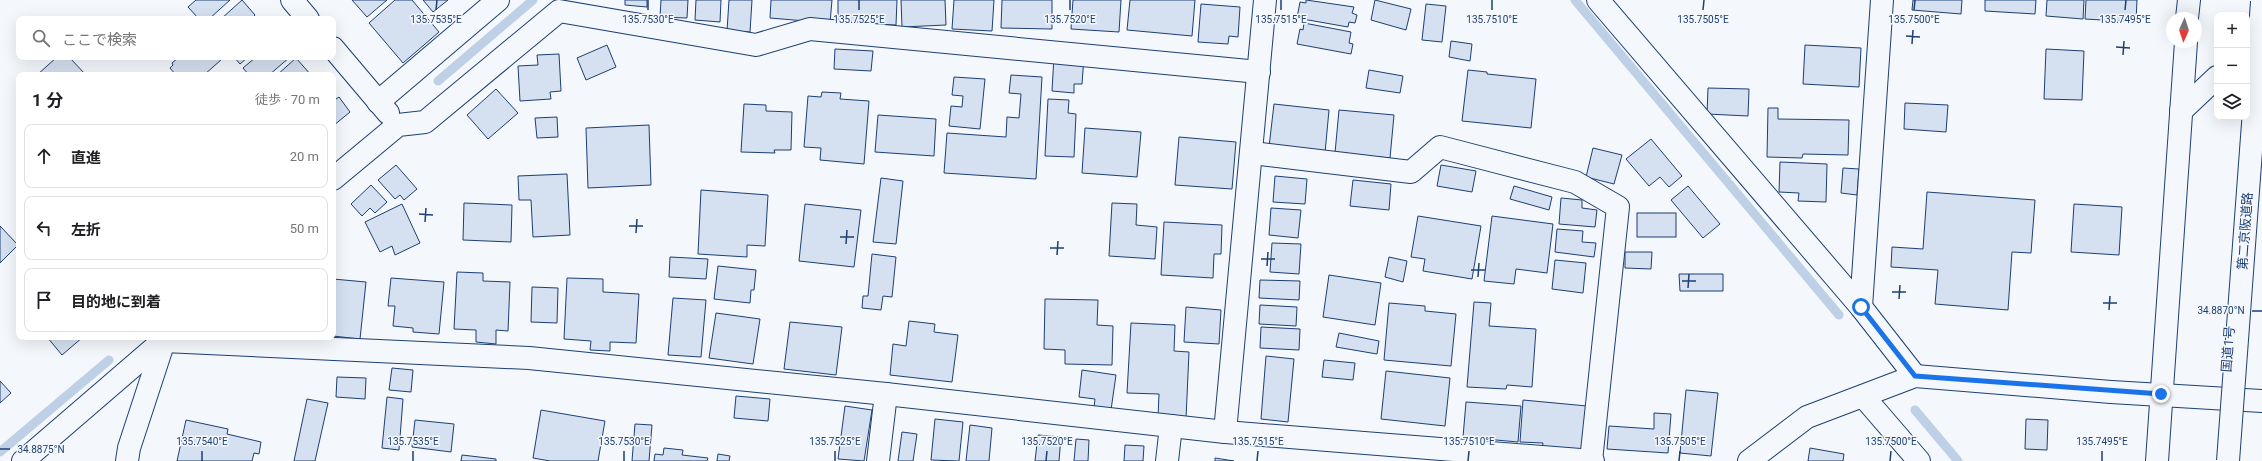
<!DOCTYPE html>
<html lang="ja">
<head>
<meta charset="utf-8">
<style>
  body { margin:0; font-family:Roboto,"Noto Sans JP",sans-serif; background:#f2f2f2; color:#202124 }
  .controls { position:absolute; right:12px; top:12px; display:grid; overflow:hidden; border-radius:8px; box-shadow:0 4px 16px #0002 }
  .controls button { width:36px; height:36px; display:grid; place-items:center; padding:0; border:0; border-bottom:1px solid #e0e0e0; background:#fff; color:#202124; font:20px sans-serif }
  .compass { position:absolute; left:2166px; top:12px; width:36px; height:36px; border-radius:50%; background:#fff; box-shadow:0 4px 16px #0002; rotate:183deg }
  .stop { position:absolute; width:12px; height:12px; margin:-9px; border:3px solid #1a73e8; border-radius:50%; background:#fff }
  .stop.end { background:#1a73e8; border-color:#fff; box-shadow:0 1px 4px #0008 }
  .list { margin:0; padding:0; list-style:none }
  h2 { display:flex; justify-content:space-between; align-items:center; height:52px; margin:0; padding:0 16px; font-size:17px }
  h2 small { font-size:13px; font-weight:400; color:#757577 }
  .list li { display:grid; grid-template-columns:26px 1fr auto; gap:12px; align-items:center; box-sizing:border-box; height:64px; margin:0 8px 8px; padding:0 8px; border:1px solid #e0e0e0; border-radius:8px }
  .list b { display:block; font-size:15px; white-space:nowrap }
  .list em { font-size:13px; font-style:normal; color:#757577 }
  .icon { flex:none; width:22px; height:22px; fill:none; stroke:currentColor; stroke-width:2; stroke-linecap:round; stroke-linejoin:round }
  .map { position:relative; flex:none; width:2262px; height:461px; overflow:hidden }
  .search { position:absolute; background:#fff; box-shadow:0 4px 16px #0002; left:16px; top:16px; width:320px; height:44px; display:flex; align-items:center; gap:10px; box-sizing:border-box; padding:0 14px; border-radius:8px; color:#757577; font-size:15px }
  .panel { position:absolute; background:#fff; box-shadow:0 4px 16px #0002; left:16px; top:72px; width:320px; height:268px; border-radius:8px }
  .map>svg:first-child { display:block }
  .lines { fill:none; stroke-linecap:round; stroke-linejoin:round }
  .stream { stroke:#bed0e5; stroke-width:9 }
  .building { fill:#d5e0f0; stroke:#1d3f73 }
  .minor-casing { stroke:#1d3f73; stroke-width:24 }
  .highway-casing { stroke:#1d3f73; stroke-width:24 }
  .minor { stroke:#f4f7fb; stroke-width:22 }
  .highway { stroke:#f4f7fb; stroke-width:22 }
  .highway-bridge-casing { stroke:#1d3f73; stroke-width:24; stroke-linecap:butt }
  .highway-bridge { stroke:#f4f7fb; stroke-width:22 }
  .route { stroke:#1a73e8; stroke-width:5 }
  .ticks { fill:none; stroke:#1d3f73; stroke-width:1.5 }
  .labels { text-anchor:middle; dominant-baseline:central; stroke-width:3; stroke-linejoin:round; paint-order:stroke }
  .street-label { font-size:13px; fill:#1d3f73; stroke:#f4f7fb }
  .ticks-label { font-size:10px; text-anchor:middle; fill:#1d3f73; stroke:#f4f7fb; stroke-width:3; stroke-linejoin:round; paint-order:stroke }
</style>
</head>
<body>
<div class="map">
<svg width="2262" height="461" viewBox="0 0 2262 461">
  <rect width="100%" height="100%" fill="#f4f7fb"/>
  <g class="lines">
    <g class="stream">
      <path d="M1575 0 1839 315"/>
      <path d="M438 81 533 0"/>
      <path d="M1915 410 1958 461"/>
      <path d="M0 452 109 360"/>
    </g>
  </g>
  <g class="building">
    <path d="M196 0H230L209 19H199L188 7Z"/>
    <path d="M242 0 255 15 251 19H221Z"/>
    <path d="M352 0H387L367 17Z"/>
    <path d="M395 0H412L439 32 403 63 369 23Z"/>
    <path d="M423 0H448L433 12Z"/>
    <path d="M625 0H647V7L625 5Z"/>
    <path d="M661 0H688L687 18 660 17Z"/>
    <path d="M696 0H721L720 22 695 20Z"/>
    <path d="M729 0H752L750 32 727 31Z"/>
    <path d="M771 0H832L830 23 770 18Z"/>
    <path d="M838 0H897L896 25 838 23Z"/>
    <path d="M901 0H945L946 25 902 27Z"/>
    <path d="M954 0H994L992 31 952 29Z"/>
    <path d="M1002 0H1052V29L1001 28Z"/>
    <path d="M1073 0H1121L1119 32 1071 29Z"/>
    <path d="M1130 0H1195L1192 36 1127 30Z"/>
    <path d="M1306 0 1354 7 1352 13 1357 15 1355 23 1349 22 1348 27 1297 18 1300 2 1306 3Z"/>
    <path d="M1375 0 1411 9 1406 30 1371 20Z"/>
    <path d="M1913 0H1962L1961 14 1912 10Z"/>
    <path d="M1985 0H2036L2035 14 1985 11Z"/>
    <path d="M2047 0H2084L2083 19 2046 16Z"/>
    <path d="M2086 0H2137L2136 22 2085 19Z"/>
    <path d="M1201 4 1240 7 1238 37 1229 36 1228 44 1198 42Z"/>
    <path d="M1426 4 1446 6 1442 42 1422 40Z"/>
    <path d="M1304 23 1351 32 1349 43 1353 44 1351 54 1297 44 1300 29 1303 30Z"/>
    <path d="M1451 41 1472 44 1470 61 1449 57Z"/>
    <path d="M607 45 616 67 586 80 577 58Z"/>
    <path d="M1805 45 1861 48 1859 87 1803 84Z"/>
    <path d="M835 49 873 51 871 71 834 69Z"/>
    <path d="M2046 49 2084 51 2082 100 2044 99Z"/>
    <path d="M559 54 561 91 550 92 551 99 520 101 518 66 538 65 537 55Z"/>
    <path d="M1054 56 1084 57 1082 84H1074V93L1052 91Z"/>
    <path d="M57 57H69L86 75H37Z"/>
    <path d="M179 57H220L222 59 204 75H176L170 68 173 65 172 63Z"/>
    <path d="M234 57H248L240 64Z"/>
    <path d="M256 57H290L269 75H249L243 68Z"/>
    <path d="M296 58 311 75H277Z"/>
    <path d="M1369 70 1403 76 1400 93 1366 88Z"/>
    <path d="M1468 70 1487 72V74L1536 79 1531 128 1462 121Z"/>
    <path d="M1011 75 1042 77 1036 179 944 173 947 133 1006 137 1007 117 1019 118 1021 94 1009 93Z"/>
    <path d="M954 77 985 79 980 129 949 126 951 106 962 107 963 96 952 95Z"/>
    <path d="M1708 88 1749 89 1748 116 1707 114Z"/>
    <path d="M496 89 518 113 488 139 467 115Z"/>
    <path d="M822 92 841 93 840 99 869 101 864 164 820 160 821 148 804 147 808 96 821 97Z"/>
    <path d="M339 97 350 112 333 126V101Z"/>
    <path d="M1048 99 1069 100 1068 113 1076 114 1074 157 1045 156Z"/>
    <path d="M1905 103 1948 105 1946 132 1904 129Z"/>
    <path d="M744 104 766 105V111L792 112 791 150H774L775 153 741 152Z"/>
    <path d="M1274 104 1329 110 1325 153 1269 147Z"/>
    <path d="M1768 108H1778V119L1849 120 1848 155 1803 154 1802 158 1767 157Z"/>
    <path d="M1339 110 1394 115 1390 158 1335 153Z"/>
    <path d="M878 115 936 119 934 156 875 152Z"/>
    <path d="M557 117 558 137 537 138 535 118Z"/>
    <path d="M649 125 651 185 588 188 586 128Z"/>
    <path d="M1085 128 1141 132 1137 177 1082 173Z"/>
    <path d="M1179 137 1236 142 1232 189 1175 185Z"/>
    <path d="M1651 139 1682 176 1669 187 1660 177 1649 186 1626 159Z"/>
    <path d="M1593 148 1622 155 1614 184 1586 177Z"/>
    <path d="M1780 162 1827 164 1826 202 1798 201 1799 193 1779 192Z"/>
    <path d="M396 165 417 189 404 200 400 195 395 199 378 180Z"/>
    <path d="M1441 165 1476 171 1472 192 1437 186Z"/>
    <path d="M1843 168 1859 169 1857 195 1841 193Z"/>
    <path d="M567 174 570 235 533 237 531 200H519L518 176Z"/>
    <path d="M1275 176 1307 179 1305 204 1273 202Z"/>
    <path d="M881 178 903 181 896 244 873 242Z"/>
    <path d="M1353 180 1391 184 1389 210 1350 206Z"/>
    <path d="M371 185 387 202 375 213 370 208 362 216 351 204Z"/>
    <path d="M1514 186 1552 197 1549 210 1510 199Z"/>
    <path d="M1688 186 1720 224 1703 238 1671 200Z"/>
    <path d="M701 190 768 195 765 246 747 245V257L698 254Z"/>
    <path d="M1927 192 2035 200 2031 253 2012 252 2008 310 1935 304 1938 270 1891 267 1892 247 1923 249Z"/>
    <path d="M1561 198 1582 200V208L1597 210 1595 227 1559 224Z"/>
    <path d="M464 203 512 205 511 242 463 240Z"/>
    <path d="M1112 203 1137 204 1136 225 1157 227 1155 259 1109 256Z"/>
    <path d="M402 204 420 243 395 255 392 246 380 252 365 222Z"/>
    <path d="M805 204 861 210 854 267 799 261Z"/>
    <path d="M2074 204 2122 207 2119 255 2071 252Z"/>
    <path d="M1271 208 1301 210 1298 238 1269 235Z"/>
    <rect x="1637" y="213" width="39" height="24"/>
    <path d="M1418 216 1481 226 1472 279 1423 271 1425 259 1411 257Z"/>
    <path d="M1492 216 1553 224 1547 273 1516 269 1514 284 1484 281Z"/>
    <path d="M1164 222 1222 225 1221 254H1214L1213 278 1161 275Z"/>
    <path d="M0 226 18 245 0 263Z"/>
    <path d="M1557 229 1583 231 1582 242 1596 243 1594 257 1555 252Z"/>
    <path d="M1272 243 1301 244 1299 274 1270 272Z"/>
    <path d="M1625 252H1652L1651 269 1625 268Z"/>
    <path d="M872 254 896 257 892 297 883 296 881 310 862 308 863 296H868Z"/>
    <path d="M670 257 708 259 706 279 669 277Z"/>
    <path d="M1389 257 1407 261 1403 282 1385 277Z"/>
    <path d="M1555 260 1586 263 1583 293 1552 289Z"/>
    <path d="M718 266 756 270 754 290H751L750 303 714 299Z"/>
    <path d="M457 272 483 273V281L510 282 508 331 496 330V344L476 342V330L454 329Z"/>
    <path d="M1679 274H1723V291H1680Z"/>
    <path d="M1329 275 1381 283 1375 325 1323 317Z"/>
    <path d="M391 278 444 282 439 334 413 332V328L393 326 395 306H388Z"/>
    <path d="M567 278 603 279V292L639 294 636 343 610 342V351L590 350 591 341 564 339Z"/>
    <path d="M333 279 366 282 360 339 333 336Z"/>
    <path d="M1260 280 1300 281 1299 300 1259 298Z"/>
    <path d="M532 287 558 288 557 323 531 322Z"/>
    <path d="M673 298 706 300 701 357 668 355Z"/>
    <path d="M1045 299 1098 300 1097 325 1113 326 1112 365 1065 364V350L1044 349Z"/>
    <path d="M1474 302 1491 303 1489 326 1536 329 1532 387 1507 385 1506 389 1467 387Z"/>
    <path d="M1389 303 1425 306V311L1456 314 1451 366 1384 360Z"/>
    <path d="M1260 305 1297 307 1296 326 1259 324Z"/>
    <path d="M1186 307 1221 310 1219 344 1184 342Z"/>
    <path d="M716 313 760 319 753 364 709 358Z"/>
    <path d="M909 321 935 324 934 332 958 335 952 382 890 375 893 344 906 346Z"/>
    <path d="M790 322 842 327 836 375 784 369Z"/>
    <path d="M1131 323 1175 325 1174 351 1189 352 1186 419 1158 417 1159 394 1127 393Z"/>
    <path d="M1261 327 1300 329 1299 350 1260 348Z"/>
    <path d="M1339 333 1379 341 1377 354 1336 347Z"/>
    <path d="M47 337H83L62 355Z"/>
    <path d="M1266 356 1294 359 1288 422 1261 419Z"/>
    <path d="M1324 360 1355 363 1353 380 1322 377Z"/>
    <path d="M392 368 413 370 411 392 389 390Z"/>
    <path d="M1082 370 1116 375 1111 410 1094 408 1095 399 1079 397Z"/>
    <path d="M1386 371 1450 378 1445 426 1381 419Z"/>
    <path d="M337 377 366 378 365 399 336 397Z"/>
    <path d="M0 381 11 393 0 403Z"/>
    <path d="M1686 390 1718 393 1711 456 1680 453Z"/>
    <path d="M736 396 770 399 768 421 734 418Z"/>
    <path d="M387 397 403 399 399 450 382 448Z"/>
    <path d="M307 399 328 403 315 461H294Z"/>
    <path d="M1523 400 1587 406 1583 453 1542 450 1543 443 1520 442Z"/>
    <path d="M1466 402 1521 406 1518 442 1463 437Z"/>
    <path d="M845 406 872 410 864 461 838 459Z"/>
    <path d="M541 410 605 421 598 461H550L533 458Z"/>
    <path d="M1654 413 1671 414 1668 453 1607 449 1609 426 1654 429Z"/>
    <path d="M935 419 963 422 959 461 931 460Z"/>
    <path d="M2026 419 2048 420 2047 450 2025 449Z"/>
    <path d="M186 420 228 429 227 434 261 442 259 454 254 453 252 461H177Z"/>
    <path d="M415 420 454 424 451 452 412 447Z"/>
    <path d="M635 424 652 425 649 461H632Z"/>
    <path d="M970 425 992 428 989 461H966Z"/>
    <path d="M902 432 917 434 913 461H898Z"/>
    <path d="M1038 435 1061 437 1059 461H1035Z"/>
    <path d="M1076 439 1089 440 1088 461H1074Z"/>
    <path d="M1125 445 1144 446 1143 461H1124Z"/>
    <path d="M664 448 683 450 682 455 708 458 707 461H654L655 454 663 455Z"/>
    <path d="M1810 448 1844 454 1843 461H1808Z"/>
    <path d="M718 454 730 456 729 461H717Z"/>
    <path d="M462 455 496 459V461H461Z"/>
    <path d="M1215 458 1234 461H1215Z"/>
  </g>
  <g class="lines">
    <g class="minor-casing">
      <g id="minor">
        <path d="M292 0 308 19"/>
        <path d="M1598 0 1861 307 1915 376"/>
        <path d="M333 48 388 113"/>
        <path d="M378 102 498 0"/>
        <path d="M1252 153 1411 172 1440 147 1575 182 1618 207 1591 461"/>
        <path d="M333 179 398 125 425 122 559 11 756 45 810 29 1259 72"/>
        <path d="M1861 307 1882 0"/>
        <path d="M164 341 529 358 886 394 1225 432 1593 461"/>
        <path d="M1863 396 1919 461"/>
        <path d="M1225 432 1265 0"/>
        <path d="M23 461 167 337"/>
        <path d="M127 461 129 448 164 341"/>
        <path d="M878 461 886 394"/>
        <path d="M1167 461 1171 426"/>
        <path d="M1749 461 1807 417 1915 376 2111 392 2262 401"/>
      </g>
    </g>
    <g class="highway-casing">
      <g id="highway">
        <path d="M2187 18 2189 0"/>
        <path d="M2181 111 2217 77"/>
        <path d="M2157 461 2186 42"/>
      </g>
    </g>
    <use href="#minor" class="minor"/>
    <use href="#highway" class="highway"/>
    <g class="highway-bridge-casing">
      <path id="highway-bridge" d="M2228 461 2262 2"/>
    </g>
    <use href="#highway-bridge" class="highway-bridge"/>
  </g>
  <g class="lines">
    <path class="route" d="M1861 307 1915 376 2161 394"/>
  </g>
  <path class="ticks" d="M436 10 437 0M648 10V0M859 10V0M1070 10V0M1281 10V0M1492 10V0M1703 10 1704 0M1914 10 1915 0M2125 10 2126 0M1906 36 1920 37M1912 44 1913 30M2116 47 2130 48M2123 55 2124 41M419 214 433 215M425 222 426 208M629 226H643M636 233 637 219M840 237H854M846 244 847 230M1050 248H1064M1057 255 1058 241M1261 259H1275M1267 266 1268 252M1471 270H1485M1478 277 1479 263M1682 281H1696M1688 288 1689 274M1892 292H1906M1899 299 1900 285M2103 303H2117M2109 310 2110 296M2252 311H2262M0 449H10M202 461V451M413 461V451M624 461V451M835 461V451M1046 461 1047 451M1257 461 1258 451M1468 461 1469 451M1679 461 1680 451M1890 461 1891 451M2102 461V451"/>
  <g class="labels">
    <g class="street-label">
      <text transform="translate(2245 231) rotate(-86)">第二京阪道路</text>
      <text transform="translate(2228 349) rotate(-86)">国道1号</text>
    </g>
  </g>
  <g class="ticks-label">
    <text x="436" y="23">135.7535°E</text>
    <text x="648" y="23">135.7530°E</text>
    <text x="859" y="23">135.7525°E</text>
    <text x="1070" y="23">135.7520°E</text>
    <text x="1281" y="23">135.7515°E</text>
    <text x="1492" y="23">135.7510°E</text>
    <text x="1703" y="23">135.7505°E</text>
    <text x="1914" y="23">135.7500°E</text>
    <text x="2125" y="23">135.7495°E</text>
    <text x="2221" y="314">34.8870°N</text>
    <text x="202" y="445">135.7540°E</text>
    <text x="413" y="445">135.7535°E</text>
    <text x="624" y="445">135.7530°E</text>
    <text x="835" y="445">135.7525°E</text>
    <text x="1047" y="445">135.7520°E</text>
    <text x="1258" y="445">135.7515°E</text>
    <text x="1469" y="445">135.7510°E</text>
    <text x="1680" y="445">135.7505°E</text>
    <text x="1891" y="445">135.7500°E</text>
    <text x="2102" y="445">135.7495°E</text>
    <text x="41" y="453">34.8875°N</text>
  </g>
</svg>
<div class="controls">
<button>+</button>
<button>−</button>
<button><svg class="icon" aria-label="layers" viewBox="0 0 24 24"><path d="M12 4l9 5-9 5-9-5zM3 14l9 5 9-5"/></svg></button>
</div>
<svg class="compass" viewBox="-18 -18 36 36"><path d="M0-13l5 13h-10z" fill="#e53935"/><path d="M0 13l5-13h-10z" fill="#757577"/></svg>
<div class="stop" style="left:1861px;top:307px"></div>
<div class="stop end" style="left:2161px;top:394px"></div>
<div class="search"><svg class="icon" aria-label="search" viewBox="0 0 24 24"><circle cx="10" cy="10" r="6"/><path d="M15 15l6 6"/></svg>ここで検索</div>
<section class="panel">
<h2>1 分<small>徒歩 · 70 m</small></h2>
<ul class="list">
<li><svg class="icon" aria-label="ahead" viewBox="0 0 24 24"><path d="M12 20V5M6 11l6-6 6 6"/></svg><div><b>直進</b></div><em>20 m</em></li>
<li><svg class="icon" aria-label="left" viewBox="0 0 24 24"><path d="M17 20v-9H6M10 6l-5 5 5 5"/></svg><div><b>左折</b></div><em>50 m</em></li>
<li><svg class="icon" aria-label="arrive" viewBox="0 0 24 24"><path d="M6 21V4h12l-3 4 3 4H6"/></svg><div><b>目的地に到着</b></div></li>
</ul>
</section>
</div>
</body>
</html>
